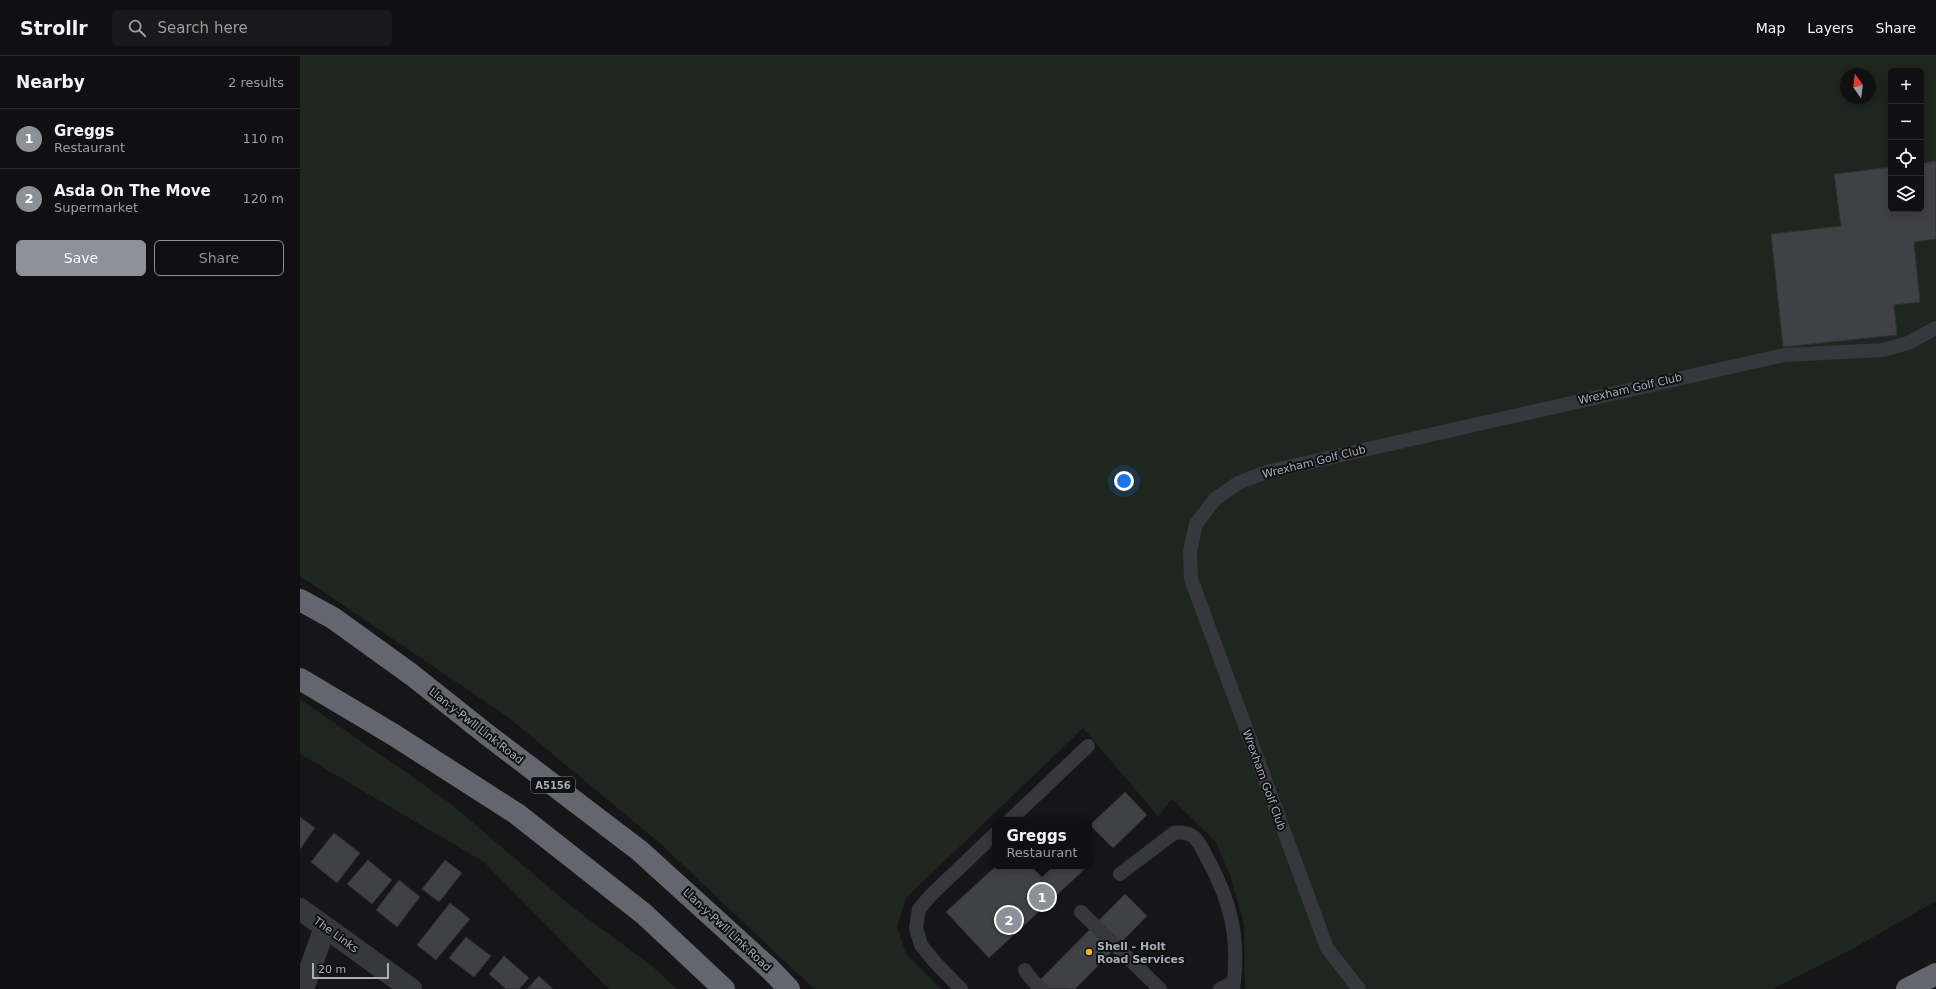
<!DOCTYPE html>
<html lang="en">
<head>
<meta charset="utf-8">
<style>
  body { margin:0; font-family:"DejaVu Sans",sans-serif; background:#19191b; color:#f1f3f6 }
  .controls { position:absolute; right:12px; top:12px; display:grid; overflow:hidden; border-radius:6px; box-shadow:0 2px 10px #0003 }
  .controls button { width:36px; height:36px; display:grid; place-items:center; padding:0; border:0; border-bottom:1px solid #303032; background:#101012; color:#f1f3f6; font:20px sans-serif }
  .compass { position:absolute; left:1540px; top:12px; width:36px; height:36px; border-radius:50%; background:#101012; box-shadow:0 2px 10px #0003; rotate:346deg }
  .scale { position:absolute; left:12px; bottom:10px; width:77px; box-sizing:border-box; padding-left:4px; border:2px solid #a8adb8; border-top:0; font-size:11px; line-height:14px; white-space:nowrap; color:#a8adb8; -webkit-text-stroke:3px #111113; paint-order:stroke }
  .you { position:absolute; left:824px; top:425px; width:14px; height:14px; margin:-10px; border:3px solid #fff; border-radius:50%; background:#1a73e8; box-shadow:0 0 0 6px #1a73e833 }
  .badge { display:grid; place-items:center; width:26px; height:26px; border-radius:50%; background:#8c9099; color:#fff; font-size:13px; font-weight:700 }
  .pin { position:absolute; translate:-50% -50%; border:2px solid #fff; box-shadow:0 1px 4px #0006 }
  .popup { position:absolute; left:692px; top:761px; width:100px; height:52px; box-sizing:border-box; display:grid; place-content:center; border-radius:6px; background:#101012; filter:drop-shadow(0 1px 3px #0005); font-size:13px; white-space:nowrap; color:#9c9d9f }
  .popup b { font-size:15px; color:#f1f3f6 }
  .popup::after { content:''; position:absolute; left:50%; top:100%; margin-left:-8px; border:8px solid transparent; border-top-color:#101012 }
  .list { margin:0; padding:0; list-style:none }
  h2 { display:flex; justify-content:space-between; align-items:center; height:52px; margin:0; padding:0 16px; font-size:17px }
  h2 small { font-size:13px; font-weight:400; color:#9c9d9f }
  .list li { display:grid; grid-template-columns:26px 1fr auto; gap:12px; align-items:center; box-sizing:border-box; height:60px; padding:0 16px; border-top:1px solid #303032 }
  .list b { display:block; font-size:15px; white-space:nowrap }
  .list p { margin:0; font-size:13px; white-space:nowrap; color:#9c9d9f }
  .list em { font-size:13px; font-style:normal; color:#9c9d9f }
  .actions { display:flex; gap:8px; padding:12px 16px }
  .actions a { flex:1; padding:9px 0; border:1px solid #8c9099; border-radius:6px; text-align:center; font-size:14px; color:#8c9099 }
  .actions .main { background:#8c9099; color:#fff }
  .icon { flex:none; width:22px; height:22px; fill:none; stroke:currentColor; stroke-width:2; stroke-linecap:round; stroke-linejoin:round }
  .map { position:relative; flex:none; width:1636px; height:933px; overflow:hidden }
  header { display:flex; align-items:center; gap:24px; box-sizing:border-box; height:56px; padding:0 20px; background:#101012; border-bottom:1px solid #303032 }
  header strong { font-size:19px }
  nav { display:flex; gap:22px; margin-inline-start:auto; font-size:14px }
  .search { width:280px; height:36px; background:#19191b; display:flex; align-items:center; gap:10px; box-sizing:border-box; padding:0 14px; border-radius:6px; color:#9c9d9f; font-size:15px }
  main { display:flex }
  aside { flex:1; background:#101012 }
  .map>svg:first-child { display:block }
  .green { fill:#1e261f; fill-rule:evenodd }
  .building { fill:#404145; stroke:#303034 }
  .lines { fill:none; stroke-linecap:round; stroke-linejoin:round }
  .lane { stroke:#37383d; stroke-width:14 }
  .street { stroke:#37383d; stroke-width:22 }
  .highway { stroke:#63666e; stroke-width:22 }
  .poi-dot { fill:#f2b134; stroke:#111113; stroke-width:1.5 }
  .labels { text-anchor:middle; dominant-baseline:central; stroke-width:4; stroke-linejoin:round; paint-order:stroke }
  .shield { fill:#111113; stroke:#7b7e86; stroke-width:1 }
  .shield-label { font-size:10px; font-weight:bold; fill:#a8adb8 }
  .street-label { font-size:11px; fill:#a8adb8; stroke:#111113 }
  .poi-label { font-size:11px; font-weight:bold; fill:#a8adb8; stroke:#111113; text-anchor:start }
</style>
</head>
<body>
<header>
<strong>Strollr</strong>
<div class="search"><svg class="icon" aria-label="search" viewBox="0 0 24 24"><circle cx="10" cy="10" r="6"/><path d="M15 15l6 6"/></svg>Search here</div>
<nav><a>Map</a><a>Layers</a><a>Share</a></nav>
</header>
<main>
<aside>
<h2>Nearby<small>2 results</small></h2>
<ul class="list">
<li><span class="badge">1</span><div><b>Greggs</b><p>Restaurant</p></div><em>110 m</em></li>
<li><span class="badge">2</span><div><b>Asda On The Move</b><p>Supermarket</p></div><em>120 m</em></li>
</ul>
<div class="actions"><a class="main">Save</a><a>Share</a></div>
</aside>
<div class="map">
<svg width="1636" height="933" viewBox="0 0 1636 933">
  <rect width="100%" height="100%" fill="#161618"/>
  <g class="green">
    <path d="M0 0H1636V845L1554 892 1473 933H945L944 868 930 819 915 785 872 743 858 760 783 672 606 842 597 871 606 898 641 933H514L362 789 208 661 0 520ZM1591 15H1621V153H1591ZM1546 18H1570V42H1546Z"/>
    <path d="M0 643 150 747 272 851 352 910 376 933H309L184 806 0 698Z"/>
  </g>
  <g class="building">
    <path d="M1636 105V183L1614 186 1620 246 1594 249 1597 279 1483 291 1471 178 1541 170 1534 118 1591 111V153H1621V107Z"/>
    <path d="M825 736 847 759 813 792 790 769Z"/>
    <path d="M0 761 15 772 0 793Z"/>
    <path d="M34 777 60 797 37 827 11 806Z"/>
    <path d="M68 804 92 824 72 848 47 828Z"/>
    <path d="M145 804 162 817 139 846 122 833Z"/>
    <path d="M696 810H788L689 902 646 856Z"/>
    <path d="M99 824 120 841 97 871 76 854Z"/>
    <path d="M825 838 847 860 775 933 732 932Z"/>
    <path d="M150 847 170 863 136 904 117 889Z"/>
    <path d="M166 881 191 900 174 921 149 902Z"/>
    <path d="M204 900 229 922 219 933H206L189 918Z"/>
    <path d="M239 920 253 933H227Z"/>
  </g>
  <g class="lines">
    <g class="lane">
      <path d="M710 764 788 690"/>
      <path d="M820 818 874 777C895 774 899 786 907 802 931 845 940 883 933 933"/>
      <path d="M781 856 860 933"/>
      <path d="M725 914 728 919 741 933"/>
      <path d="M661 933 633 904 621 889 616 872 619 853 631 839 695 778"/>
      <path d="M920 933 934 926"/>
      <path d="M1059 933 1027 892 891 523 890 496 896 468 915 443 938 427 966 416 1484 299 1583 294 1608 287 1636 272"/>
    </g>
    <g class="street">
      <path d="M0 853 111 933"/>
      <path d="M3 933 25 871"/>
    </g>
    <g class="highway">
      <path d="M0 544 33 562 112 619 185 677 340 795 470 913 489 933"/>
      <path d="M0 623 94 679 217 758 344 858 424 933"/>
      <path d="M1607 933 1636 918"/>
    </g>
  </g>
  <circle class="poi-dot" cx="789" cy="896" r="4"/>
  <g class="labels">
    <rect class="shield" x="231" y="721" width="44" height="16" rx="3"/>
    <g class="shield-label">
      <text x="253" y="729">A5156</text>
    </g>
    <g class="street-label">
      <text transform="translate(1330 333) rotate(-13)">Wrexham Golf Club</text>
      <text transform="translate(1014 406) rotate(-14)">Wrexham Golf Club</text>
      <text transform="translate(176 670) rotate(38)">Llan-y-Pwll Link Road</text>
      <text transform="translate(964 724) rotate(70)">Wrexham Golf Club</text>
      <text transform="translate(427 874) rotate(43)">Llan-y-Pwll Link Road</text>
      <text transform="translate(36 879) rotate(36)">The Links</text>
    </g>
    <g class="poi-label">
      <text x="797" y="890">Shell - Holt<tspan x="797" dy="13">Road Services</tspan></text>
    </g>
  </g>
</svg>
<div class="controls">
<button>+</button>
<button>−</button>
<button><svg class="icon" aria-label="locate" viewBox="0 0 24 24"><circle cx="12" cy="12" r="6"/><path d="M12 2v4M12 18v4M2 12h4M18 12h4"/></svg></button>
<button><svg class="icon" aria-label="layers" viewBox="0 0 24 24"><path d="M12 4l9 5-9 5-9-5zM3 14l9 5 9-5"/></svg></button>
</div>
<svg class="compass" viewBox="-18 -18 36 36"><path d="M0-13l5 13h-10z" fill="#e53935"/><path d="M0 13l5-13h-10z" fill="#9c9d9f"/></svg>
<div class="scale">20 m</div>
<div class="you"></div>
<div class="pin badge" style="left:742px;top:841px">1</div>
<div class="popup"><b>Greggs</b>Restaurant</div>
<div class="pin badge" style="left:709px;top:864px">2</div>
</div>
</main>
</body>
</html>
